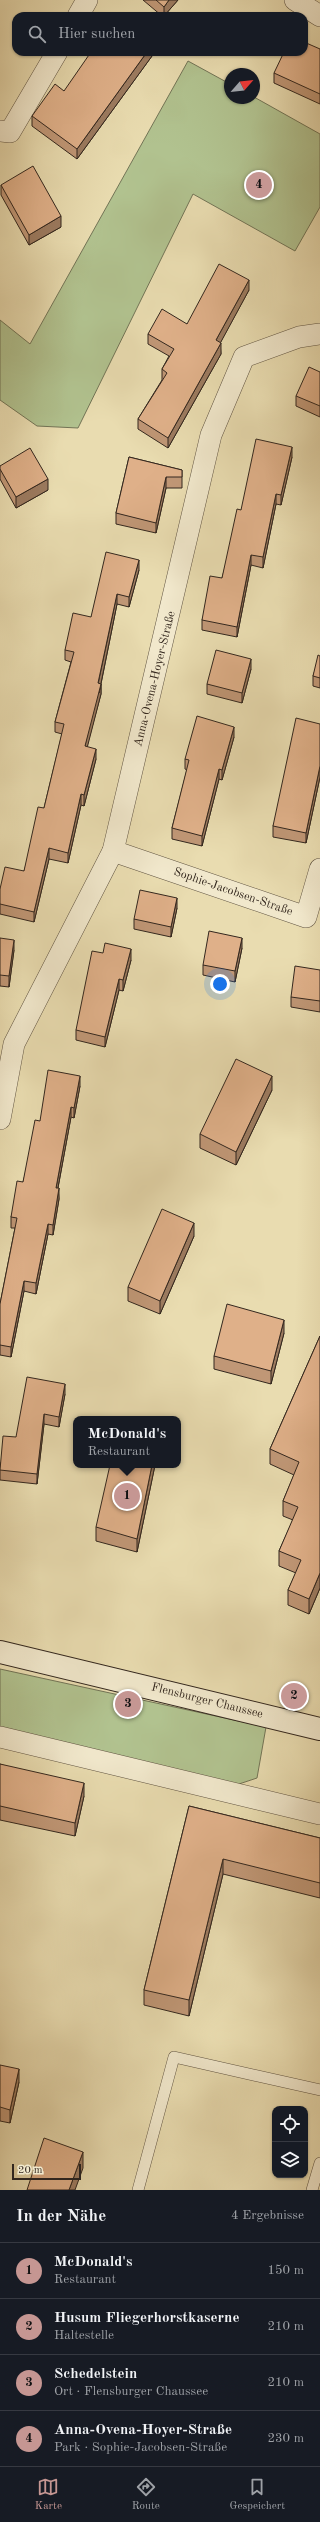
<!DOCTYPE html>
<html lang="de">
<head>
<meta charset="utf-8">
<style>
  body { margin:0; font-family:"Old Standard TT",serif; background:#242831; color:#f1f3f6 }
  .controls { position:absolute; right:12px; bottom:12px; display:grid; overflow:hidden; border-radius:8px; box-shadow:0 1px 3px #0004 }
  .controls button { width:36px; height:36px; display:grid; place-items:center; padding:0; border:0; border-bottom:1px solid #363941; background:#171b24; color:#f1f3f6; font:20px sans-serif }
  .compass { position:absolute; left:224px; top:68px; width:36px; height:36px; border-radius:50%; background:#171b24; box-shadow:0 1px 3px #0004; rotate:62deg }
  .scale { position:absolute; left:12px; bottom:10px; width:69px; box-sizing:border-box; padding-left:4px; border:2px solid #33271e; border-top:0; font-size:11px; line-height:14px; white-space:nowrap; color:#33271e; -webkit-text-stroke:3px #f1e8cc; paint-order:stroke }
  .you { position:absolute; left:220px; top:984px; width:14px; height:14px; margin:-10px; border:3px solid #fff; border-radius:50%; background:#1a73e8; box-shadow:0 0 0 6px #1a73e833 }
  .badge { display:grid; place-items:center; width:26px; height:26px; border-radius:50%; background:#c59692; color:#111; font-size:13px; font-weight:700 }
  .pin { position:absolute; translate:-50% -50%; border:2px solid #fff; box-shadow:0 1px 4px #0006 }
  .popup { position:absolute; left:73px; top:1416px; width:108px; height:52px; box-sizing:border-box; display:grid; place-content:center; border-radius:8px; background:#171b24; filter:drop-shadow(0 1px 3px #0005); font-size:13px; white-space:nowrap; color:#9ea1a6 }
  .popup b { font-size:15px; color:#f1f3f6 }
  .popup::after { content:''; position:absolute; left:50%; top:100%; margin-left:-8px; border:8px solid transparent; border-top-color:#171b24 }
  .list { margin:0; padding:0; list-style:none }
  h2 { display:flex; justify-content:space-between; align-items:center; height:52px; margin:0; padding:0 16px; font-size:17px }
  h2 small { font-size:13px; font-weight:400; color:#9ea1a6 }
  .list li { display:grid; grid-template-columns:26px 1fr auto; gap:12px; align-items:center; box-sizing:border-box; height:56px; padding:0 16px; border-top:1px solid #363941 }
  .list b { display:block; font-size:15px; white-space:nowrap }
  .list p { margin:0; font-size:13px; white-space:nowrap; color:#9ea1a6 }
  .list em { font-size:13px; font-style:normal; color:#9ea1a6 }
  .icon { flex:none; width:22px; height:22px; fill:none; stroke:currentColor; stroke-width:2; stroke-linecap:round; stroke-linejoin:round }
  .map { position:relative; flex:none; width:320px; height:2190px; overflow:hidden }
  .search { position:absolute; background:#171b24; box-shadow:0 1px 3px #0004; left:12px; right:12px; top:12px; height:44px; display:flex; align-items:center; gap:10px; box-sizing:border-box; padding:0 14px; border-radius:12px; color:#9ea1a6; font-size:15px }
  .sheet { height:276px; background:#171b24 }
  nav { display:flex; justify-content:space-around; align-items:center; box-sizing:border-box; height:56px; border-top:1px solid #363941; background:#171b24; font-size:11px; color:#9ea1a6 }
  nav a { display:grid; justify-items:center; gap:2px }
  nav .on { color:#c59692 }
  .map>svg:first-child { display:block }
  .green { fill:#b1c28f; stroke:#727456 }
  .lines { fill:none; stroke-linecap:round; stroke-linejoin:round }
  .service-casing { stroke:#605442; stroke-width:12 }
  .minor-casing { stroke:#605442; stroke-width:22 }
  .secondary-casing { stroke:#33271e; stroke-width:24 }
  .service { stroke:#f1e8cc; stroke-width:11 }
  .minor { stroke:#f1e8cc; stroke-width:21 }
  .secondary { stroke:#f1e8cc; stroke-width:22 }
  .wall { fill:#c09776; stroke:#33271e }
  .shaded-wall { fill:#9c7b60; stroke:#33271e }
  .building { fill:#dfb089; stroke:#33271e }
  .labels { text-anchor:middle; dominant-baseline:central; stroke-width:3; stroke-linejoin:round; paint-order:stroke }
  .street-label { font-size:12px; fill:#33271e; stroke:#f1e8cc }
</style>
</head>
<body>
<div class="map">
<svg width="320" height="2190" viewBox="0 0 320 2190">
  <rect width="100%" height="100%" fill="#e9dcb0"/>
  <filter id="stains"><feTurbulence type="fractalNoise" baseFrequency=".005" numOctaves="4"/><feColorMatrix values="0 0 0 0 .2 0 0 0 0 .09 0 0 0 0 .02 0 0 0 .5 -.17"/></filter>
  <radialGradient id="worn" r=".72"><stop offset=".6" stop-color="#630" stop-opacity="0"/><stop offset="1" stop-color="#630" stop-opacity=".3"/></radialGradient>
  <g class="green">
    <path d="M188 61 230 84V98L254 97 320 134V207L295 251 193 194 78 428 37 426 0 400V320L30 344Z"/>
    <path d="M0 1669 266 1727 257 1778 230 1787 0 1729Z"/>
  </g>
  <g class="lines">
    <g class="service-casing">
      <g id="service">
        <path d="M138 2190 174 2057 320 2090"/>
        <path d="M312 2190 320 2163"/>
      </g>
    </g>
    <g class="minor-casing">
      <g id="minor">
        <path d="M295 0 320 16"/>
        <path d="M78 16 87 0"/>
        <path d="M0 131 10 132 57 52"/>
        <path d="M113 851 306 917 320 869"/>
        <path d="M0 1119 14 1044 113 851 211 435 244 357 299 337 320 334"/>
        <path d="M0 1737 320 1814"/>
      </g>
    </g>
    <g class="secondary-casing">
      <path id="secondary" d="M0 1652 320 1729"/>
    </g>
    <use href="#service" class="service"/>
    <use href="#minor" class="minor"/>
    <use href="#secondary" class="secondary"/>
  </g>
  <g class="wall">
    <path d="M143 0H178L164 16H162Z"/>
    <path d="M320 49V104L274 83V73Z"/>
    <path d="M152 52V56L77 159 32 126V116L64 91Z"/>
    <path d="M1 185 61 227 29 245 1 195Z"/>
    <path d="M249 290 220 343 221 354 168 448 138 429V419L162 380V369L169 356 148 344V334L187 324Z"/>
    <path d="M320 372V417L296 406V396Z"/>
    <path d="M129 457 182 470V488H166L156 533 116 524V513Z"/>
    <path d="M292 457 281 505 276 504 263 568 251 565 237 637 202 630V620L222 578 241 510Z"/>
    <path d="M0 466 48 490 16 508 0 479Z"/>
    <path d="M139 570 129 607 117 604 101 684V694L87 746 96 759 84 806 81 805 68 863 49 859 34 922 0 914V889L24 871 44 808 62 734 55 732V722L71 662 65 660V650L91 617Z"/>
    <path d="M320 656V688L313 686V676Z"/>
    <path d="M251 669 242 703 207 694V684Z"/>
    <path d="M320 724V777L306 843 273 837V826Z"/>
    <path d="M234 737 222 780 219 779 202 846 172 839V828L187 770 185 769V759Z"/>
    <path d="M177 908 171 937 134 929V919Z"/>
    <path d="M0 938 14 950 9 987 0 986Z"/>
    <path d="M242 948 235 982 203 975V965Z"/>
    <path d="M131 960 123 991 119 990 105 1047 76 1040V1030Z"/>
    <path d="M320 970V1012L291 1007V997Z"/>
    <path d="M80 1086 74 1118 71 1117 58 1188 59 1199 53 1235 48 1234 36 1294 24 1291 11 1357 0 1355V1304L15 1228H11V1217L23 1182 40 1121Z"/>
    <path d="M272 1090 236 1165 200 1148V1134Z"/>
    <path d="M194 1236 160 1314 128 1301V1287Z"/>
    <path d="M284 1333 271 1384 214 1369V1356Z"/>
    <path d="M320 1336V1588L309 1614 288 1605V1590L296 1573 279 1566V1551L293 1520 283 1516V1501L294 1475 270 1464V1449Z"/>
    <path d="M65 1394 59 1427 44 1424 37 1484 0 1480V1464L16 1437Z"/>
    <path d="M155 1465 137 1552 96 1541V1527Z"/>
    <path d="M0 1764 84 1796 75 1836 0 1820Z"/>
    <path d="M189 1806 320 1838V1898L223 1874 189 2016 144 2005V1990Z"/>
    <path d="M0 2065 19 2082 10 2123 0 2121Z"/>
  </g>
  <g class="shaded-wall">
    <path d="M169 0H178L164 16V7Z"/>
    <path d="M147 52H152V56L77 159V149Z"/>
    <path d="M61 216V227L29 245V235Z"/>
    <path d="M249 280V290L216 351V340Z"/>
    <path d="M221 343V354L168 448V438Z"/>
    <path d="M292 447V457L281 505V495Z"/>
    <path d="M166 477V488L156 533V523Z"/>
    <path d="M48 479V490L16 508V497Z"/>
    <path d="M276 494V504L263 568V557Z"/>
    <path d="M251 555V565L237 637V627Z"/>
    <path d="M139 560V570L129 607V597Z"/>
    <path d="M117 594V604L99 693 101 684V694L85 756V746Z"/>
    <path d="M251 659V669L242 703V693Z"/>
    <path d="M234 727V737L222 780V770Z"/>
    <path d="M96 749V759L84 806V795Z"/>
    <path d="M320 766V777L306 843V833Z"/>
    <path d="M219 769V779L202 846V836Z"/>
    <path d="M81 794V805L68 863V853Z"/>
    <path d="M49 848V859L34 922V912Z"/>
    <path d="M177 898V908L171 937V927Z"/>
    <path d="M242 938V948L235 982V971Z"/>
    <path d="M14 940V950L9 987V976Z"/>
    <path d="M131 949V960L123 991V980Z"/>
    <path d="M119 979V990L105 1047V1037Z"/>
    <path d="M80 1076V1086L74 1118V1108Z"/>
    <path d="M272 1076V1090L236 1165V1152Z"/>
    <path d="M71 1107V1117L56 1198V1188Z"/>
    <path d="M59 1188V1199L53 1235V1225Z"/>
    <path d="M194 1223V1236L160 1314V1301Z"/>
    <path d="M48 1224V1234L36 1294V1283Z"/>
    <path d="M24 1281V1291L11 1357V1347Z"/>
    <path d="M284 1320V1333L271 1384V1371Z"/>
    <path d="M65 1384V1394L59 1427V1417Z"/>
    <path d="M44 1414V1424L37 1484V1474Z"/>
    <path d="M152 1465H155L137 1552V1539Z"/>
    <path d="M320 1573V1588L309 1614V1599Z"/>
    <path d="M84 1783V1796L75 1836V1823Z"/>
    <path d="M223 1859V1874L189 2016V2000Z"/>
    <path d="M19 2069V2082L10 2123V2110Z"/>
    <path d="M83 2152V2168L75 2190H69Z"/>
  </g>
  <g class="building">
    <path d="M156 0H169L164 7Z"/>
    <path d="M304 42 320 49V94L274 73 284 52H304Z"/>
    <path d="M91 52H147L77 149 32 116 55 84 64 91Z"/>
    <path d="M33 166 61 216 29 235 1 185Z"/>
    <path d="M219 264 249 280 216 340 221 343 168 438 138 419 167 373 162 369 174 349 148 334 162 309 187 324Z"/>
    <path d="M309 367 320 372V406L296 396Z"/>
    <path d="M256 439 292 447 281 495 276 494 263 557 251 555 237 627 202 620 210 576 222 578 237 509 241 510Z"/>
    <path d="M30 448 48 479 16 497 0 469V466Z"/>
    <path d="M129 457 182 470V477H166L156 523 116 513Z"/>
    <path d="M106 552 139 560 129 597 117 594 98 683 101 684 85 746 96 749 84 795 81 794 68 853 49 848 34 912 0 904V889L5 867 24 871 38 807 44 808 64 724 55 722 74 652 65 650 73 613 91 617Z"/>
    <path d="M216 650 251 659 242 693 207 684Z"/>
    <path d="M318 655 320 656V678L313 676Z"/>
    <path d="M197 716 234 727 222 770 219 769 202 836 172 828 189 760 185 759Z"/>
    <path d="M296 718 320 724V766L306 833 273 826Z"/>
    <path d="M140 890 177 898 171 927 134 919Z"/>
    <path d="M209 931 242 938 235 971 203 965Z"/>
    <path d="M0 938 14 940 9 976 0 975Z"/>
    <path d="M105 943 131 949 123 980 119 979 105 1037 76 1030 92 951 103 953Z"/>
    <path d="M295 966 320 970V1001L291 997Z"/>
    <path d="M236 1059 272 1076 236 1152 200 1134Z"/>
    <path d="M48 1070 80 1076 74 1108 71 1107 56 1188H59L53 1225 48 1224 36 1283 24 1281 11 1347 0 1345V1304L17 1218 11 1217 17 1181 23 1182 35 1120 40 1121Z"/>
    <path d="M162 1209 194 1223 160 1301 128 1287Z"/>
    <path d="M227 1304 284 1320 271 1371 214 1356Z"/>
    <path d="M320 1336V1573L309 1599 288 1590 301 1560 279 1551 298 1507 283 1501 299 1462 270 1449Z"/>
    <path d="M27 1377 65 1384 59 1417 44 1414 37 1474 0 1470 3 1436 16 1437Z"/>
    <path d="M110 1465H152L137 1539 96 1527Z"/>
    <path d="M0 1764 84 1783 75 1823 0 1806Z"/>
    <path d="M189 1806 320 1838V1883L223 1859 189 2000 144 1990Z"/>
    <path d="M0 2065 19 2069 10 2110 0 2107Z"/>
    <path d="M44 2138 83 2152 69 2190H27Z"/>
  </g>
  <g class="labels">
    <g class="street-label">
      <text transform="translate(155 679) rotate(-76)">Anna-Ovena-Hoyer-Straße</text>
      <text transform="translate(233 892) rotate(19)">Sophie-Jacobsen-Straße</text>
      <text transform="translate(207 1701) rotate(14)">Flensburger Chaussee</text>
    </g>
  </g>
  <rect width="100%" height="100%" filter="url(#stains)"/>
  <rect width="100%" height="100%" fill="url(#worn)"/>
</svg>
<div class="controls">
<button><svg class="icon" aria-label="locate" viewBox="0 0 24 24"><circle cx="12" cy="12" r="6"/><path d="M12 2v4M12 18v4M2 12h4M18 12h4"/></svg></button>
<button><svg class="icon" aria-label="layers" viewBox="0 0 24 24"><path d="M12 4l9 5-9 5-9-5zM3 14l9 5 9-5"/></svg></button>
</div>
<svg class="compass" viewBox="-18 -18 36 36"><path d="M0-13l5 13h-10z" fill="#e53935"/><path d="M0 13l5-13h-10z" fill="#9ea1a6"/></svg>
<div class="scale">20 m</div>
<div class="you"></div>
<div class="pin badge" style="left:127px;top:1496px">1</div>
<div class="popup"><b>McDonald's</b>Restaurant</div>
<div class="pin badge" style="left:294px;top:1696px">2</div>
<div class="pin badge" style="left:128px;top:1704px">3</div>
<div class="pin badge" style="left:259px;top:185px">4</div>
<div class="search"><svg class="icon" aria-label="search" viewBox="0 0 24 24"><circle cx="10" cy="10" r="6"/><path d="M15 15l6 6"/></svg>Hier suchen</div>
</div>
<section class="sheet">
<h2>In der Nähe<small>4 Ergebnisse</small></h2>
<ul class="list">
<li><span class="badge">1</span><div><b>McDonald's</b><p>Restaurant</p></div><em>150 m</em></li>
<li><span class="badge">2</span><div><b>Husum Fliegerhorstkaserne</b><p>Haltestelle</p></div><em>210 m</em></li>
<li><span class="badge">3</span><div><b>Schedelstein</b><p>Ort · Flensburger Chaussee</p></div><em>210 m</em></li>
<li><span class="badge">4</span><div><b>Anna-Ovena-Hoyer-Straße</b><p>Park · Sophie-Jacobsen-Straße</p></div><em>230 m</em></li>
</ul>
</section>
<nav>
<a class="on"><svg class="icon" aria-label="map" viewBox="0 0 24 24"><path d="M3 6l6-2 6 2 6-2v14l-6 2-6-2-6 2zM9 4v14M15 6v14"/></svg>Karte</a>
<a><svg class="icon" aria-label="directions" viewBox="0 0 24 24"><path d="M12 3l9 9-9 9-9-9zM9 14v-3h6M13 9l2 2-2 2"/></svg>Route</a>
<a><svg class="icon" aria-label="saved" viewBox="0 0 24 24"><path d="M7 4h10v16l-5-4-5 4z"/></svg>Gespeichert</a>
</nav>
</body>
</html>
